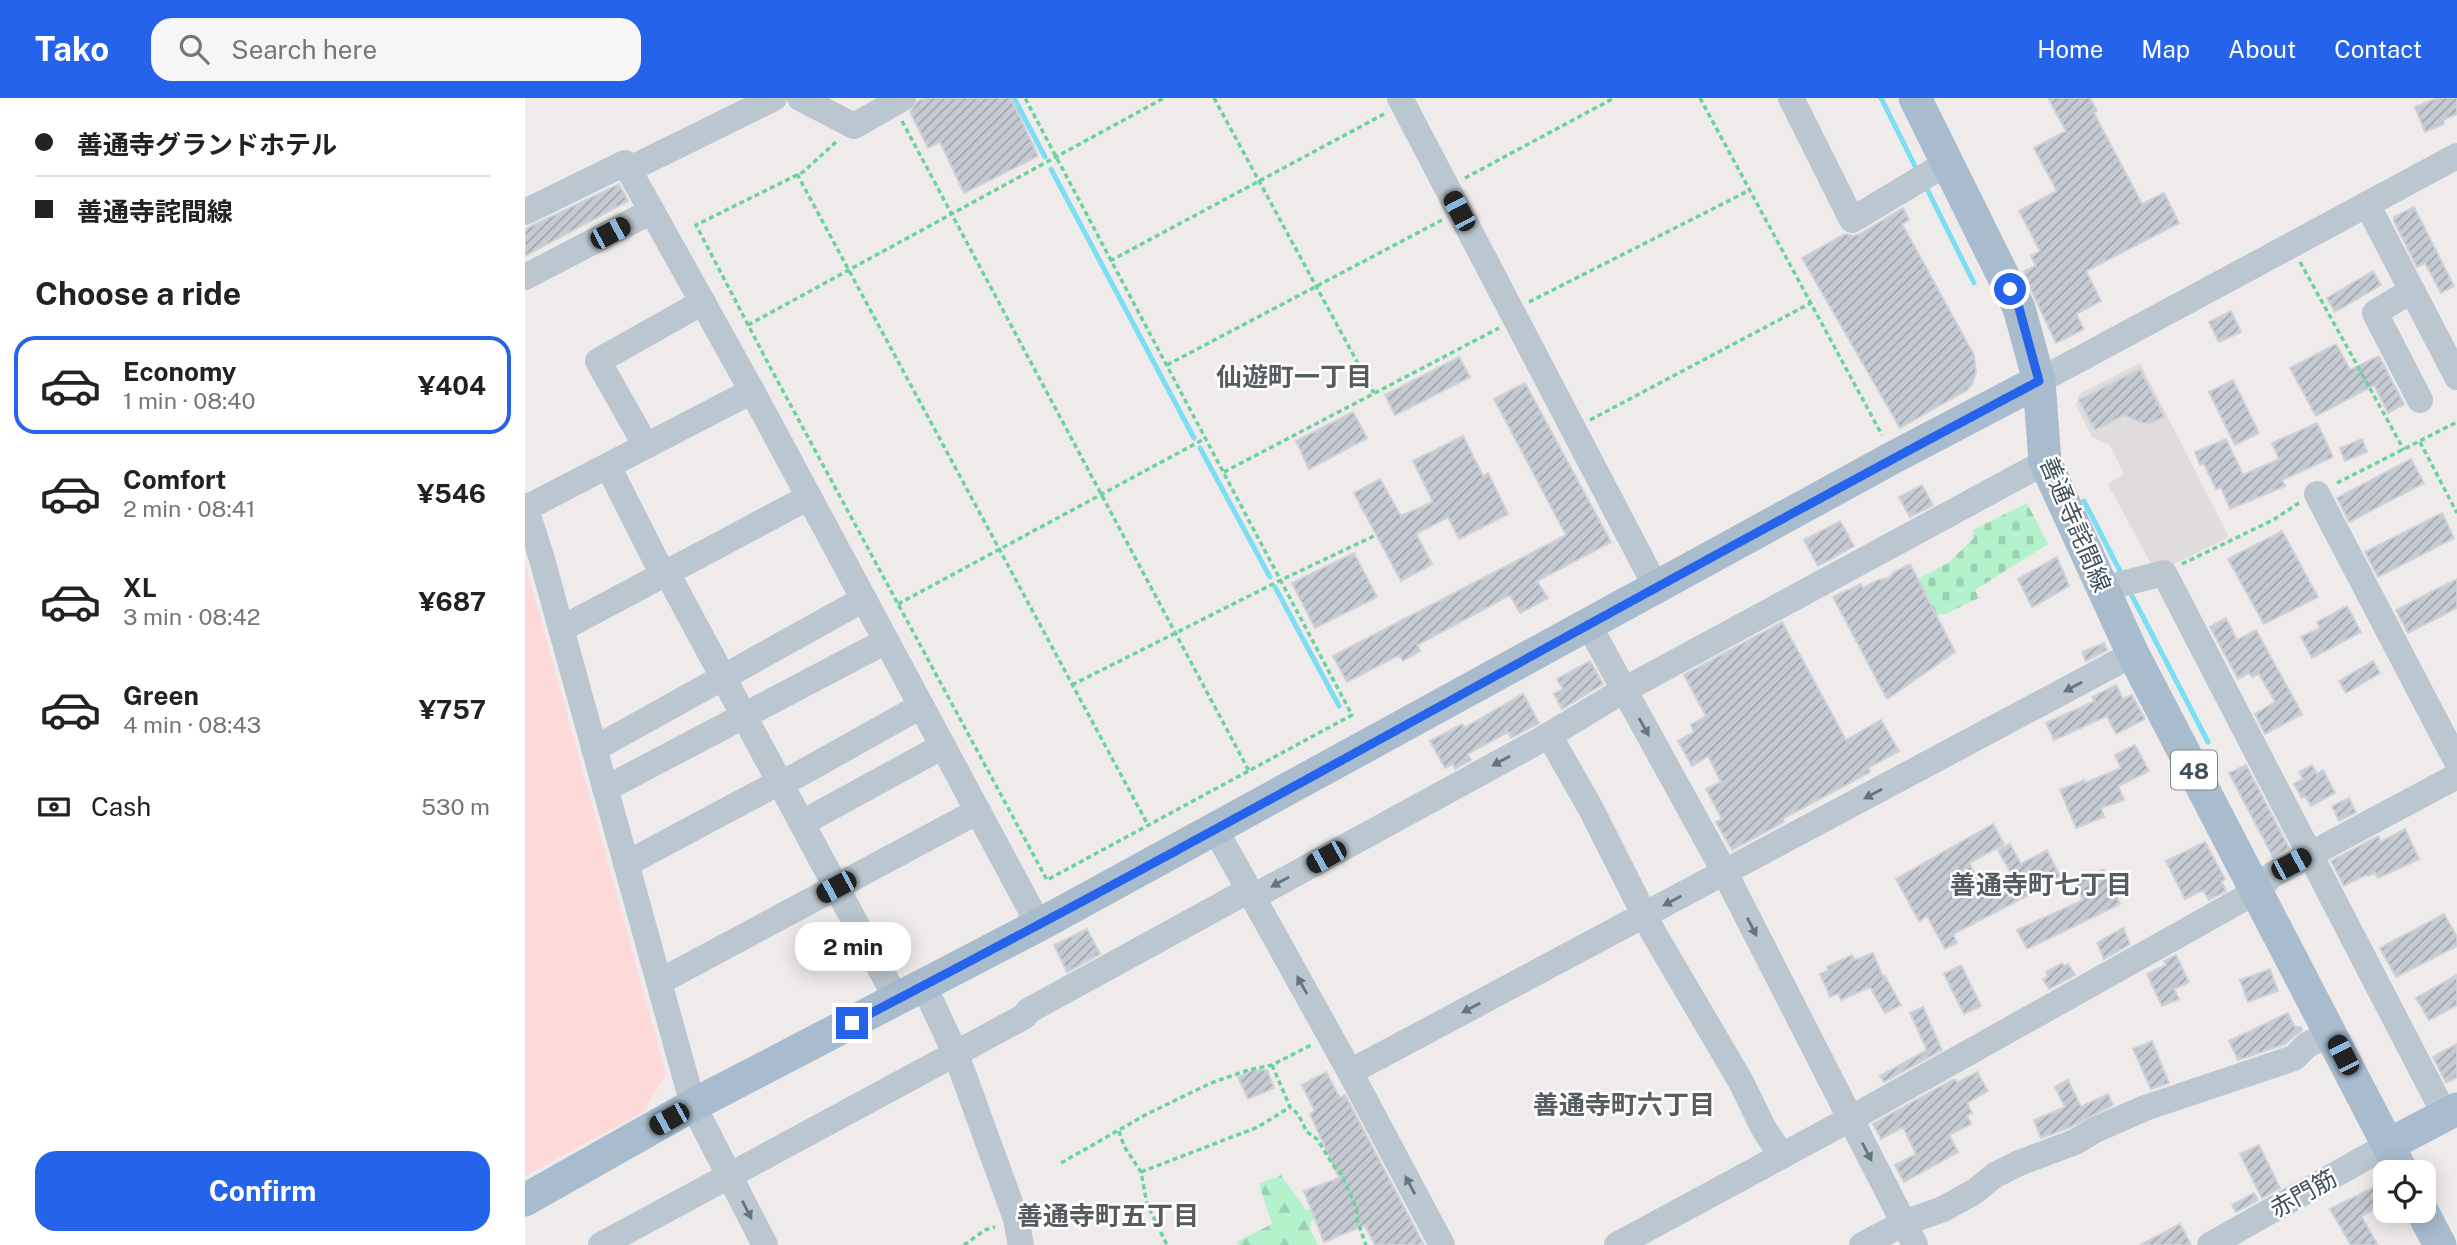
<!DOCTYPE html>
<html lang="en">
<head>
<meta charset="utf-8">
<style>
  body { margin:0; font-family:"Public Sans","Noto Sans JP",sans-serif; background:#f6f6f6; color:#222; height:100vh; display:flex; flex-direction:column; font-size:26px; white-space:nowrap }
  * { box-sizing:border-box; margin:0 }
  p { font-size:23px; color:#767676 }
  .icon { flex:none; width:38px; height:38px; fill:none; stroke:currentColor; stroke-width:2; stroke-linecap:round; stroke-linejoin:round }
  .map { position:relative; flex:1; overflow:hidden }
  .sheet { display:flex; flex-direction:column; background:#fff; width:525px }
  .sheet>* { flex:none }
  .guide { display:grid; align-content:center; height:154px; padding:0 35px; background:#fff }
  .tools { position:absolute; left:1848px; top:1062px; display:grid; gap:14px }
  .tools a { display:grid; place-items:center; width:63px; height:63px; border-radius:14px; background:#fff; box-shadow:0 4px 18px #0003; font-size:35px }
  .end { position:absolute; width:32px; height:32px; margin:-16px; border:9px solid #2563eb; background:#fff; box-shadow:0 0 0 4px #fff }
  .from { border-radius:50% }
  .bubble { position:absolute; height:49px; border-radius:21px; background:#fff; box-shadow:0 4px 18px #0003; font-size:23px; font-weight:700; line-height:49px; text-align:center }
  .car { position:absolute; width:21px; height:42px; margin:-21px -10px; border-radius:9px; box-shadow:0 0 5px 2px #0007; background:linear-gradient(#222 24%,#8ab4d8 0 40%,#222 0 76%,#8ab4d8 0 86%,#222 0) }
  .guide b { display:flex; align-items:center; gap:24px; height:66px; font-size:26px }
  .guide b+b { border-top:2px solid #e0e0e0 }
  .guide i { width:18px; height:18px; background:#222 }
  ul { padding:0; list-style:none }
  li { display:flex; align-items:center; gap:21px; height:98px; margin:0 14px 10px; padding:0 21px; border:4px solid transparent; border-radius:21px }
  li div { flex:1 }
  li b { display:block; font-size:26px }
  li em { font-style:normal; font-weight:700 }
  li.on { border-color:#2563eb }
  li>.icon { width:63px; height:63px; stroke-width:1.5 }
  h2 { padding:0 35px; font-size:32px; line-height:84px }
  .pay { display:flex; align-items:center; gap:18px; height:77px; padding:0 35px; font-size:26px }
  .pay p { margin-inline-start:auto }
  .primary-button { display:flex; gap:14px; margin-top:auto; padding:14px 35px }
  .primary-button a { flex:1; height:80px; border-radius:21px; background:#2563eb; color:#fff; font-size:28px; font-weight:700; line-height:80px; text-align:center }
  header { display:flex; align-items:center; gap:42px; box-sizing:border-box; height:98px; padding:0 35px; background:#2563eb; color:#fff }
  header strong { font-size:33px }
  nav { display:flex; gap:38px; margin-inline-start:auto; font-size:24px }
  .search { width:490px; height:63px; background:#f6f6f6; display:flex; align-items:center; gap:18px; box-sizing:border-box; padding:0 24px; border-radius:21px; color:#767676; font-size:26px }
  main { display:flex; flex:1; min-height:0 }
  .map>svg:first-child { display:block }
</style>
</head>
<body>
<header>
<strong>Tako</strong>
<div class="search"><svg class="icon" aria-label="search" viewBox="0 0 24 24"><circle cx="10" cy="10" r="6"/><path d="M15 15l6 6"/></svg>Search here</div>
<nav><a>Home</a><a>Map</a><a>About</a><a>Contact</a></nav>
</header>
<main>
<section class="sheet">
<div class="guide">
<b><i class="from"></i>善通寺グランドホテル</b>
<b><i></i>善通寺詫間線</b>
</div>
<h2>Choose a ride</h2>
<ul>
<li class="on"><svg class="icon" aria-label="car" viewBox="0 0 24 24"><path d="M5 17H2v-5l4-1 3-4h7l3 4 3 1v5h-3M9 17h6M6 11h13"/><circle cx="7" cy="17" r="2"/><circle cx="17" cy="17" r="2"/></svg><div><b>Economy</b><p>1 min · 08:40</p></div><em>¥404</em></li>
<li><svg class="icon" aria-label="car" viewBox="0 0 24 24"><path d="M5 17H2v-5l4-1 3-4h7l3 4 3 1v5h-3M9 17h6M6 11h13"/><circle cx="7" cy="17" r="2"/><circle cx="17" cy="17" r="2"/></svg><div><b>Comfort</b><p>2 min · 08:41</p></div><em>¥546</em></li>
<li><svg class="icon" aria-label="car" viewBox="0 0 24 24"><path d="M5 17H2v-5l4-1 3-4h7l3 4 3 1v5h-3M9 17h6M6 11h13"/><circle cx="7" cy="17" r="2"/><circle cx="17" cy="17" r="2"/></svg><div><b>XL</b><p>3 min · 08:42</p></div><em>¥687</em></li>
<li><svg class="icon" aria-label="car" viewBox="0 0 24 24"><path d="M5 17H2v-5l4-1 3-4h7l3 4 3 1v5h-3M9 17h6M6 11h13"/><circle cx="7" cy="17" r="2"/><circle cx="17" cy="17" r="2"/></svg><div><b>Green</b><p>4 min · 08:43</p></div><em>¥757</em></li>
</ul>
<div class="pay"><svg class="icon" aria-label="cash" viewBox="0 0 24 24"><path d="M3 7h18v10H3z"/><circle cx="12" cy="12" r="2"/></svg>Cash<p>530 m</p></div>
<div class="primary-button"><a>Confirm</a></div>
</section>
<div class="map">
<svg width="1932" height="1147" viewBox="0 0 1932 1147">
  <defs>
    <pattern id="forest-firs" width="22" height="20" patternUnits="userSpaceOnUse" patternTransform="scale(1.75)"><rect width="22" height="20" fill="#b3f2ca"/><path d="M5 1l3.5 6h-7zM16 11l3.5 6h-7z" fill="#9bd1b0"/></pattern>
    <pattern id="cemetery-stones" width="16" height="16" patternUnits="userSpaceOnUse" patternTransform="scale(1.75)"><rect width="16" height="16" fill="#b3f2ca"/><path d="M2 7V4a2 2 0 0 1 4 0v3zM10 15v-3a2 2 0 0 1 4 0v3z" fill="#9bd1b0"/></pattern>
    <pattern id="building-hatch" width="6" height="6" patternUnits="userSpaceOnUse" patternTransform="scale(1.75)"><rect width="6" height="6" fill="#c6cad2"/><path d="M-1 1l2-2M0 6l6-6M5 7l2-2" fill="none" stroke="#a2a6ad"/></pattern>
  </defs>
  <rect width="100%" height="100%" fill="#efebeb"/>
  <path fill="#e0dcdd" d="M1615,265L1704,439L1631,475L1583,386L1599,376L1585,347L1567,339L1551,307L1554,296Z"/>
  <path fill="#fdd9d7" d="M0,464L141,976L118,1014L0,1078Z"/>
  <path fill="url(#forest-firs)" d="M756,1077L781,1112L819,1097L808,1114L786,1123L785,1131L793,1147H714L711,1144L747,1126L734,1086Z"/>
  <path fill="url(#cemetery-stones)" d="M1502,405L1523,446L1450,492L1454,500L1418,517L1411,516L1393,481L1423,465L1449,440L1448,432Z"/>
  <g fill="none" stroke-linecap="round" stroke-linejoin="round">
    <g stroke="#7cdef4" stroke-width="5">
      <path d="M489,0L520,59"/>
      <path d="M1356,0L1392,72"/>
      <path d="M526,71L669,340"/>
      <path d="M1400,87L1449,185"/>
      <path d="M675,350L745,479"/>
      <path d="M1559,403L1596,475"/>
      <path d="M750,489L814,608"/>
      <path d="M1604,492L1683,644"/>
    </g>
  </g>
  <g fill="url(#building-hatch)" stroke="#ced2d8" stroke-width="2">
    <path d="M400,0H486L513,58L439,95L415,44L403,50L385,14L393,3Z"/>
    <path d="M1523,0H1565L1572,13L1569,15L1617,106L1639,95L1654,125L1561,173L1576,203L1551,216L1559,231L1531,245L1501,181L1499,173L1511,168L1506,158L1515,153L1494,113L1532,93L1509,50L1541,33Z"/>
    <path d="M1913,0H1932V16L1918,22L1919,26L1900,34L1890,9Z"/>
    <path d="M94,86L103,103L0,158V131Z"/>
    <path d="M1889,109L1929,188L1916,195L1900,165L1892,169L1869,123V119Z"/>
    <path d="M1378,110L1384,122L1377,126L1449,257L1451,274L1447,286L1442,292L1375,330L1277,160L1320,136L1328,138L1335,136Z"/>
    <path d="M1848,173L1856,187L1810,214L1802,200Z"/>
    <path d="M1706,213L1716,234L1694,244L1684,224Z"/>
    <path d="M1811,246L1825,272L1854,258L1879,306L1863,315L1849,287L1791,318L1765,270Z"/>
    <path d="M934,259L945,279L870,317L860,297Z"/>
    <path d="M1615,271L1639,318L1627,325H1617L1599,317L1570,332L1554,302Z"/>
    <path d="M1708,282L1734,335L1710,347L1684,294Z"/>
    <path d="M1000,285L1086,444L1012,483L1023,500L995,515L985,497L892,547L895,553L878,563L874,557L822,584L808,558L1041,437L969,301Z"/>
    <path d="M828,314L842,340L784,371L771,343Z"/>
    <path d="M1792,325L1808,359L1757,382L1760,388L1705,411L1696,389L1691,391L1679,366L1675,367L1670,354L1701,341L1718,377L1754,361L1747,345Z"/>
    <path d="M938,338L958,378L963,375L983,416L934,441L923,419L891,436L907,466L876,483L829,395L855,381L876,418L908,404L888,363Z"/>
    <path d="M1837,341L1842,354L1820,363L1815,350Z"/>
    <path d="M1886,361L1899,385L1824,424L1812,400Z"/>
    <path d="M1397,387L1408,407L1385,419L1374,399Z"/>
    <path d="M1917,415L1929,440L1853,479L1840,454Z"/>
    <path d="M1315,423L1329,448L1293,468L1279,442Z"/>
    <path d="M1757,433L1793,499L1739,526L1703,461Z"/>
    <path d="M829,455L852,499L790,530L767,485Z"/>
    <path d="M1532,459L1544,488L1507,509L1493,481Z"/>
    <path d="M1385,466L1430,554L1362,601L1308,499L1336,486L1338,490L1353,482L1364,480L1369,474Z"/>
    <path d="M1932,481V510L1883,535L1871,512Z"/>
    <path d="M1822,508L1836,534L1787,560L1776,539L1795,530L1792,524Z"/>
    <path d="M1701,520L1712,542L1731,532L1777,616L1740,636L1730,616L1750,604L1734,576L1727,579L1724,575L1713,581L1685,529Z"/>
    <path d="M1257,524L1321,642L1356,622L1374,653L1343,670L1345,674L1257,721L1259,724L1207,752L1191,724L1197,721L1181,691L1196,684L1183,658L1167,668L1153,643L1169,634L1166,627L1181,618L1159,577Z"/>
    <path d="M1579,545L1582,552L1561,563L1557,554Z"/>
    <path d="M1065,563L1078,586L1037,611L1029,596L1038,591L1032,581Z"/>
    <path d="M1848,563L1855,575L1821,595L1814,583Z"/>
    <path d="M1591,587L1598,601L1607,597L1620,621L1591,636L1582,618L1529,642L1521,625L1570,603L1567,599Z"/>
    <path d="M998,596L1014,625L986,640L983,634L942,656L946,662L930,671L928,666L920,670L905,643L937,626L939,630Z"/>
    <path d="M1610,647L1624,673L1593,688L1599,702L1576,710L1579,719L1551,730L1535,692L1559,682L1560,685L1596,670L1590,657Z"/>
    <path d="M1721,667L1764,750L1748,759L1704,675Z"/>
    <path d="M1787,667L1792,676L1798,672L1810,695L1786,708L1780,698L1777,700L1769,686L1778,681L1774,674Z"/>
    <path d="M1824,700L1831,714L1814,723L1807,708Z"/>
    <path d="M1468,726L1479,746L1444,765L1462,797L1490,783L1473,752L1485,746L1496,766L1522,752L1535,778L1506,793L1508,795L1428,836L1432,845L1420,851L1402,818L1394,823L1371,781Z"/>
    <path d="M1880,731L1894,761L1853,780L1850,775L1843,778L1842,776L1819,788L1806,763L1853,738L1856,744Z"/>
    <path d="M1680,744L1700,781L1696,783L1701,793L1684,802L1678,792L1660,801L1641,763Z"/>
    <path d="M1579,771L1595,806L1502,851L1492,832L1558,802L1550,784Z"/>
    <path d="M1919,816L1932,839V848L1871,879L1855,850Z"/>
    <path d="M1598,830L1605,846L1579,861L1572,845Z"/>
    <path d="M562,831L575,856L542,874L529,847Z"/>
    <path d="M1348,855L1358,879L1360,878L1376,907L1360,915L1345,889L1316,902L1313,895L1305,899L1295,876L1304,872L1302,869L1327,857L1330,862Z"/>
    <path d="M1651,857L1664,884L1649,891L1654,901L1637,908L1622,876L1641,867L1639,863Z"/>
    <path d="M1537,865L1539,868L1543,866L1550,877L1524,891L1518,881L1523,878L1521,874Z"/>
    <path d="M1436,867L1456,908L1439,916L1419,876Z"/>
    <path d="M1745,871L1753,893L1723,904L1715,882Z"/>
    <path d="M1932,877V907L1904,922L1891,900Z"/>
    <path d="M1398,909L1417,952L1359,984L1355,978L1402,952L1385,915Z"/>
    <path d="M1763,915L1770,929H1776L1777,932L1760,946L1713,962L1704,943Z"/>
    <path d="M1627,943L1644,985L1626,991L1608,951Z"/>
    <path d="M1932,946V979L1921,985L1908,959Z"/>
    <path d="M728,972H742L749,990L723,1001L713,979Z"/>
    <path d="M801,974L815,1000L820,997L899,1147H850L840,1127L799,1144L779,1093L814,1080L785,1016L790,1013L777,987Z"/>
    <path d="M1452,974L1463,993L1442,1005L1447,1015L1442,1017L1446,1026L1424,1037L1433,1054L1379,1084L1370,1067L1391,1056L1378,1029L1356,1041L1348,1026L1427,982H1431L1432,985Z"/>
    <path d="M1543,982L1556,1009L1583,996L1588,1007L1543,1030L1516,1040L1509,1022L1540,1009L1530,989Z"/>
    <path d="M1734,1047L1755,1090L1737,1100L1715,1056Z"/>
    <path d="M1851,1088L1860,1106L1836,1118L1853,1147H1826L1805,1111Z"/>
    <path d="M1729,1095L1733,1102L1711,1114L1707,1107Z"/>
    <path d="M1655,1126L1666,1147H1615Z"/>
  </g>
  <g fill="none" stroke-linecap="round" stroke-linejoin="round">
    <g stroke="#69d39c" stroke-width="3.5" stroke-dasharray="5 3.5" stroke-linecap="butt">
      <path d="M689,0L849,295"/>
      <path d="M1175,0L1357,337"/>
      <path d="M377,23L724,673"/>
      <path d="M311,44L278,74L171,127L244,267L522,782L827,617L500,0"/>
      <path d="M272,76L623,727"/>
      <path d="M940,80L1089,0"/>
      <path d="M585,163L861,15"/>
      <path d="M1775,164L1879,352"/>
      <path d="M1004,204L1225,92"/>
      <path d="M223,227L639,0"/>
      <path d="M642,267L917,122"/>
      <path d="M1065,322L1286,205"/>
      <path d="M1895,344L1932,415"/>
      <path d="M699,374L974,230"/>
      <path d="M1812,385L1932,324"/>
      <path d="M1657,466L1748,422L1774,405"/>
      <path d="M373,506L681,340"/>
      <path d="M547,587L756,482L851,437"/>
      <path d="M747,967L765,1009L773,1016L782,1034L792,1041L810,1070L816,1075L832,1112V1122L841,1147"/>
      <path d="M594,1033L599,1048L616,1074L622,1106L642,1147"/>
      <path d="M536,1065L622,1016L686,985L723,972L747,967L788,946"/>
      <path d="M616,1074L733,1029L765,1009"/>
      <path d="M439,1147L460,1132L470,1129"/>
    </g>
    <g stroke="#bac7d0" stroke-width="26">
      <path d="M275,0L329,28L378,0"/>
      <path d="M875,0L1131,489"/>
      <path d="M1266,0L1327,122L1422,65"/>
      <path d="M103,72L249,0"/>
      <path d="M1842,106L1932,279"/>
      <path d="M0,114L100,65L227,293L514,827"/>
      <path d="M0,179L127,113"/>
      <path d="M1874,200L1850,215L1895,302"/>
      <path d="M1514,283L1932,58"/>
      <path d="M121,348L73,263L178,204"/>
      <path d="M83,368L132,465L142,475L372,902"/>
      <path d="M1792,396L1932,664"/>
      <path d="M0,408L16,458L168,1007L240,1147"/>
      <path d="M1,410L227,293"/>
      <path d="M1577,491L1639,475L1920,1017"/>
      <path d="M1063,526L1200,775L1390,1147"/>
      <path d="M36,531L284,399"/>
      <path d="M1024,637L1066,711L1128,834L1216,984L1239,1031L1257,1058"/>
      <path d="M69,651L339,501"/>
      <path d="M80,691L361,543"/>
      <path d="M277,725L418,648"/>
      <path d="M690,731L825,974L917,1147"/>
      <path d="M101,766L247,688L271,678L396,608"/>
      <path d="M728,799L1021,639L1099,592L1520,364"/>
      <path d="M134,884L453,713"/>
      <path d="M399,888L432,959L491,1121L496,1147"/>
      <path d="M825,974L1608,556"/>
      <path d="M76,1147L500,918L503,913L724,792"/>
      <path d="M1092,1147L1325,1021L1732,793L1747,777L1932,678"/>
      <path d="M1337,1147L1379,1125L1418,1111L1449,1094L1470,1077L1494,1065L1550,1044L1570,1032L1620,1010L1769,960L1782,947L1806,935"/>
      <path d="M1685,1147L1863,1047"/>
    </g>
    <g stroke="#a8bcce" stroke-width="33">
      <path d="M1390,0L1494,210L1514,283L1520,364L1608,556L1877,1074"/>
      <path d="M1863,1047L1932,1011"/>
      <path d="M0,1102L168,1007L514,827L1369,359L1514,283"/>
      <path d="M1897,1113L1915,1147"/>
    </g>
  </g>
  <defs><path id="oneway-solid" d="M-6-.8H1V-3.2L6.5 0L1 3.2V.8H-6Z" transform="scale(1.75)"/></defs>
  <g fill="#66747d">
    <use href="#oneway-solid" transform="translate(1548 589) rotate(152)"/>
    <use href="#oneway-solid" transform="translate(1119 629) rotate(61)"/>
    <use href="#oneway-solid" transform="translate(976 663) rotate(151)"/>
    <use href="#oneway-solid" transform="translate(1348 696) rotate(152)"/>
    <use href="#oneway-solid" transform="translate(755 784) rotate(151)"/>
    <use href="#oneway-solid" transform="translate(1147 803) rotate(152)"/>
    <use href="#oneway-solid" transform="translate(1227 829) rotate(63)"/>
    <use href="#oneway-solid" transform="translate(777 887) rotate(-119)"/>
    <use href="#oneway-solid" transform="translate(946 910) rotate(152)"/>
    <use href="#oneway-solid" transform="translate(1342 1054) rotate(63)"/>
    <use href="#oneway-solid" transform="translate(885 1087) rotate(-118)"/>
    <use href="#oneway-solid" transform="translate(222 1112) rotate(63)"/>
  </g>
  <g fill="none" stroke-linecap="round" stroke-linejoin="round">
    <path stroke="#2563eb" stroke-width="9" d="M327,925C726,718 1116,493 1514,283L1494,210L1485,191"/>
  </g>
  <g text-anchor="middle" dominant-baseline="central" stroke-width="5" stroke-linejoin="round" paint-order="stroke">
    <rect fill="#fff" stroke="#7b848c" stroke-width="2" x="1646" y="652.5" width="46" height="39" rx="5"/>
    <g font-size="23" font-weight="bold" fill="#42505a">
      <text x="1669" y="672">48</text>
    </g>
    <g font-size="24" fill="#42505a" stroke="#fff">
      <text transform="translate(1551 426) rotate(67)">善通寺詫間線</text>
      <text transform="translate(1778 1095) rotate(-29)">赤門筋</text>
    </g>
    <g font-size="26" font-weight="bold" fill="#575c61" stroke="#fff">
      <text x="769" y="278">仙遊町一丁目</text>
      <text x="1516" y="786">善通寺町七丁目</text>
      <text x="1099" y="1006">善通寺町六丁目</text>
      <text x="583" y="1117">善通寺町五丁目</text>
    </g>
  </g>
</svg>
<div class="tools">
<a><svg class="icon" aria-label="locate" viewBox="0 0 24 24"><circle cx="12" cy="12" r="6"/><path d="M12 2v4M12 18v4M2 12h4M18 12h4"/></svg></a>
</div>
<i class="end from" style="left:1485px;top:191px"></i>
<i class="end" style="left:327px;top:925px"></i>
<div class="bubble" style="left:270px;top:824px;width:116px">2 min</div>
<i class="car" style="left:934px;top:113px;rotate:332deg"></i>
<i class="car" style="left:85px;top:135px;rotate:62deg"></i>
<i class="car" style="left:801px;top:759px;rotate:241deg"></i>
<i class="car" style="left:1766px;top:766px;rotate:62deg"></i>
<i class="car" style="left:311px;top:789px;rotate:242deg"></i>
<i class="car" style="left:1818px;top:957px;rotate:333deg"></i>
<i class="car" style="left:144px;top:1021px;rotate:241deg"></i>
</div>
</main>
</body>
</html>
